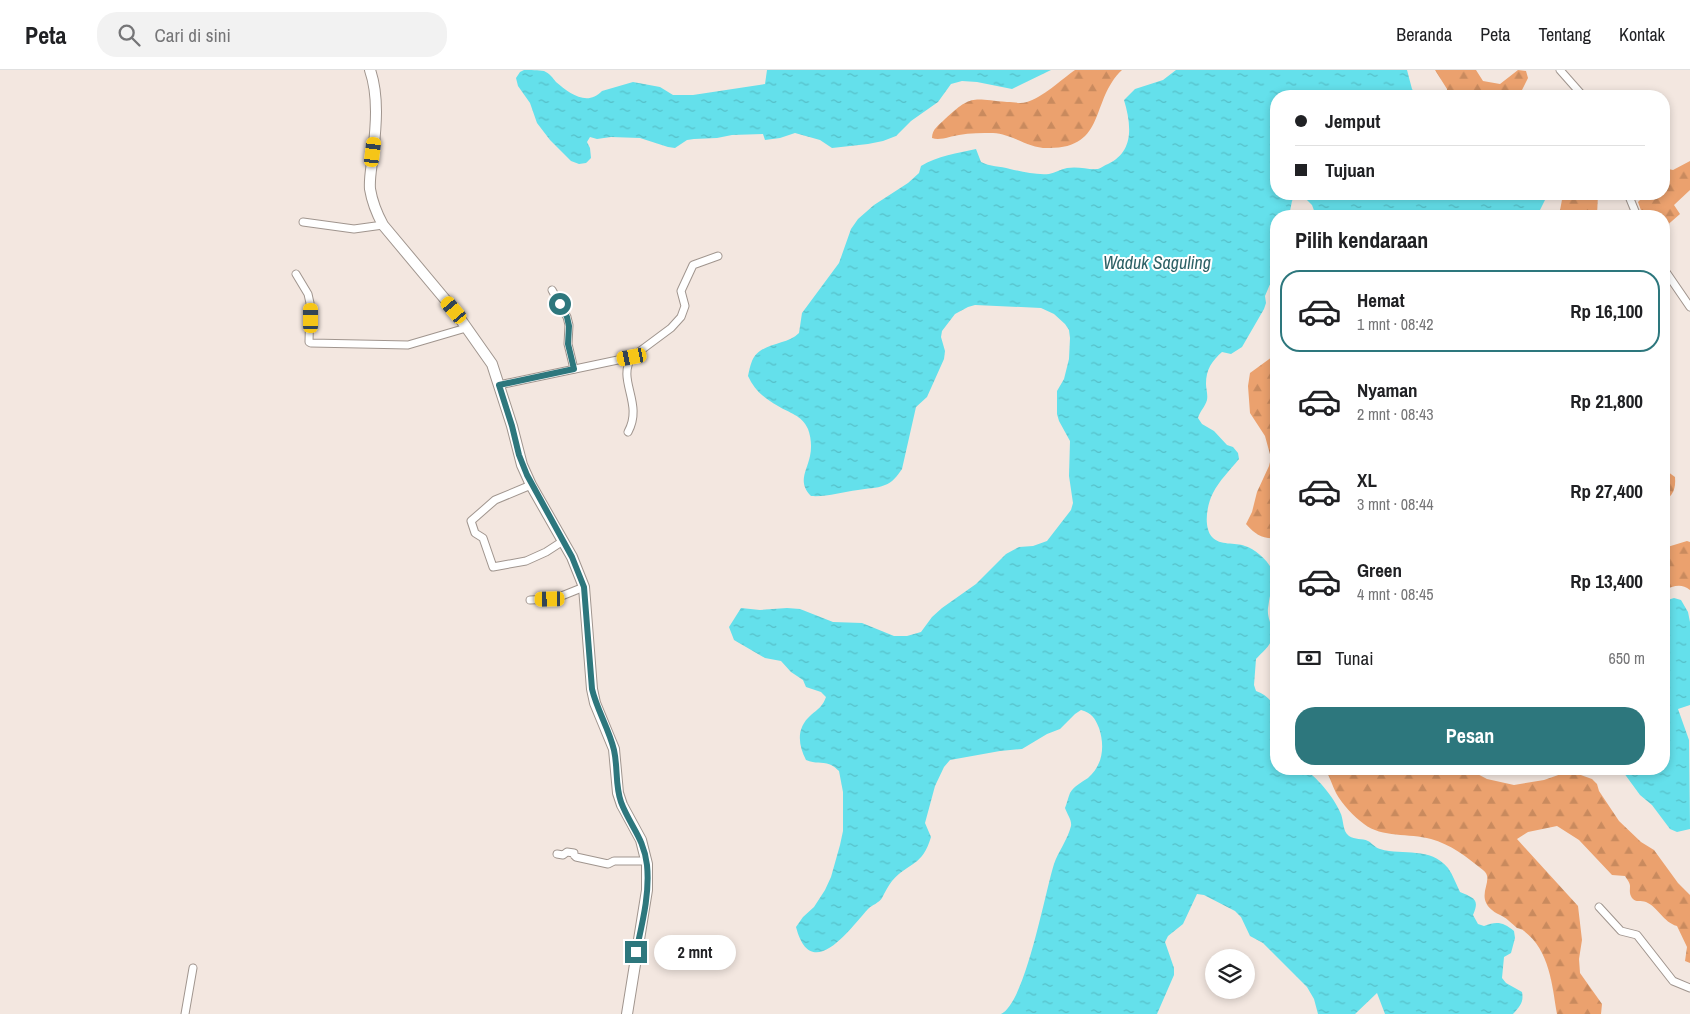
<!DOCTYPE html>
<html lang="id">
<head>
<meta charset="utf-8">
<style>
  body { margin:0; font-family:"Archivo Narrow",sans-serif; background:#f2f2f2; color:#202124; height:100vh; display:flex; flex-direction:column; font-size:19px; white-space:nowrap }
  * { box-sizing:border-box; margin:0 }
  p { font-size:16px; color:#757577 }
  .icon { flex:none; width:28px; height:28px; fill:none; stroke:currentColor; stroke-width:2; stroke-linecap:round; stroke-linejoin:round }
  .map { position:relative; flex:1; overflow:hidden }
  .details { position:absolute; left:1270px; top:140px; width:400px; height:565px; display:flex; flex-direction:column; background:#fff; border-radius:20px; box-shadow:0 2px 8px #0003 }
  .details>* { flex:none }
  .banner { position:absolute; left:1270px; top:20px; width:400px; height:110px; border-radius:20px; box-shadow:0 2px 8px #0003; display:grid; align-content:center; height:110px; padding:0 25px; background:#fff }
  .tools { position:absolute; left:1205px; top:879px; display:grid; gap:10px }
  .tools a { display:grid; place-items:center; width:50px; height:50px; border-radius:50%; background:#fff; box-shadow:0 2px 8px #0003; font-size:25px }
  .end { position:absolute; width:22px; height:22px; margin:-11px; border:6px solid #2d777d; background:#fff; box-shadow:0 0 0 2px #fff }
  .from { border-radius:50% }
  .bubble { position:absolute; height:35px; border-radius:18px; background:#fff; box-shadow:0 2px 8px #0003; font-size:16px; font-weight:700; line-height:35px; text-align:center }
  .car { position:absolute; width:15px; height:30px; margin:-15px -8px; border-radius:6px; box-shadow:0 0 4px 1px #0007; background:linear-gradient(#f5c518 24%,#345 0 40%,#f5c518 0 76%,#345 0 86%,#f5c518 0) }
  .banner b { display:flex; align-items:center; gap:18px; height:48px; font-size:19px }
  .banner b+b { border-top:1px solid #e0e0e0 }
  .banner i { width:12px; height:12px; background:#202124 }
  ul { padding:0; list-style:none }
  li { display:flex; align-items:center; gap:15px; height:82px; margin:0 10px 8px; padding:0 15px; border:2px solid transparent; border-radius:20px }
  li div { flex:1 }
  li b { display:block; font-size:19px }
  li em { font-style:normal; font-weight:700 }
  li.active { border-color:#2d777d }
  li>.icon { width:45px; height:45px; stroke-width:1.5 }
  h2 { padding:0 25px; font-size:22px; line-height:60px }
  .pay { display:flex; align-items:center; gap:12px; height:55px; padding:0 25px; font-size:19px }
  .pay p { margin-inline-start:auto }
  .action { display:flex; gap:10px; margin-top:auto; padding:10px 25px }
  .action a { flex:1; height:58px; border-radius:20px; background:#2d777d; color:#fff; font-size:20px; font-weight:700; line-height:58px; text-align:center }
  header { display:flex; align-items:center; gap:30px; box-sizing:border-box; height:70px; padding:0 25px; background:#fff; border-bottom:1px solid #e0e0e0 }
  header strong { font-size:24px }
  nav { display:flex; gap:28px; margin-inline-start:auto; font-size:18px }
  .search { width:350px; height:45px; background:#f2f2f2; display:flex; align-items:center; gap:12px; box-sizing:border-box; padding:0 18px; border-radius:20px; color:#757577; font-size:19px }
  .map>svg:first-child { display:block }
</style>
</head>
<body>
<header>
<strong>Peta</strong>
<div class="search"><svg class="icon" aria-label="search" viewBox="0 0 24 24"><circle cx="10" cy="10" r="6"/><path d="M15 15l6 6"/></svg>Cari di sini</div>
<nav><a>Beranda</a><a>Peta</a><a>Tentang</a><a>Kontak</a></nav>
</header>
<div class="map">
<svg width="1690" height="944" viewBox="0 0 1690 944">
  <defs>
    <pattern id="forest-firs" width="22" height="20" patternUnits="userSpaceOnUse" patternTransform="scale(1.25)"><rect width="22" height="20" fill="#eba16e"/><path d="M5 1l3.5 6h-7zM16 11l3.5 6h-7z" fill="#c98a5e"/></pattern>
    <pattern id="water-ripples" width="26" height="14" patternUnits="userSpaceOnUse" patternTransform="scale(1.25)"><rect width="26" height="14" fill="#64e0eb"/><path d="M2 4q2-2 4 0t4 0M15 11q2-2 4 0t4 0" fill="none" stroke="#56bfc8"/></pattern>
  </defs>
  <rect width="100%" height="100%" fill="#f3e7e0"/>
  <g fill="url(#forest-firs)">
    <path d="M1075,0H1122C1090,30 1107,78 1049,78C1029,79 1013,64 993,63C982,63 970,63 959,65C951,66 940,71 932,68C932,59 939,55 945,49C972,24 972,29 1007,32C1014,32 1020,34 1027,32C1042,28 1062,9 1075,0Z"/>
    <path d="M1435,0H1476L1483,11L1500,14L1518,0L1526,1L1528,8L1519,26H1447V19Z"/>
    <path d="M1690,91V120L1674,135L1680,144L1664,158V146H1643L1638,132L1646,124H1664V98L1673,100Z"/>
    <path d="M1563,124H1598L1597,146H1559Z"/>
    <path d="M1276,273V468C1262,469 1256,465 1246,454L1252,442L1257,422L1269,396L1271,388L1265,366L1250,343L1248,316L1250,303L1272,287Z"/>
    <path d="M1664,399L1675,407C1676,419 1673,425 1664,432Z"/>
    <path d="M1687,471L1690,472V520C1681,513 1674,516 1664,520V478Z"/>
    <path d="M1325,699H1468L1487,709L1514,715L1544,710L1564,703L1578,704L1592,709L1597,714L1599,721L1619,751L1641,772L1654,780L1678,813L1690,825V893L1685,891L1687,877L1677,856C1663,852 1659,838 1646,832C1641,830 1636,833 1632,828C1629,823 1630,821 1630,816C1630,813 1627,809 1625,806L1612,805L1579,770L1557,756L1528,762L1517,769L1578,836L1582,870L1579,889L1580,903L1602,934L1601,944H1557C1552,915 1550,881 1524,861C1522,859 1520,859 1517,858C1512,854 1508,849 1502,846C1499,844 1495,843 1492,840C1474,825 1496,810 1483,800C1467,787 1450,774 1431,769C1409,763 1382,768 1364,754C1354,747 1342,734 1336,723C1332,715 1330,707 1325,699Z"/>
  </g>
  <g fill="url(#water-ripples)">
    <path d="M524,0C530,0 539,0 544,1C549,3 553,8 556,12C569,23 587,37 602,21L633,12L660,17L673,25H693L765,14L767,0H1051L1012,19L977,12L962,11L951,14L938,32L911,51L896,66L883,71L868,74L832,78L820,70L795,63L780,68L765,70L763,64L732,65L717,68L694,69L687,70L675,78L668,77L640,68L611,67L597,69L590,67L587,72L590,78L591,88L586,93L579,94L571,91L550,70L537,53L530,33L518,16L516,8L520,2Z"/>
    <path d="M1176,0H1407L1412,19L1417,26H1276V124H1548L1537,146H1316L1312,135L1302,125H1295L1292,131L1289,146H1276V200L1265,226L1266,233L1264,239L1242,277L1231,284L1222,282C1212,291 1206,299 1206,314C1206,319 1208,324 1207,330C1205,337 1200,341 1198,348L1202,354L1214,361L1227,375L1233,377L1238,383L1239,389C1230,400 1219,411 1213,423C1207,434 1203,457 1212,467C1220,476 1235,472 1245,476C1258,480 1277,498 1275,513C1275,516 1272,520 1271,523C1269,528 1269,533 1268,538C1267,547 1271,552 1272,561C1275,573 1263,581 1256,589L1254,615L1256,621C1265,624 1271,630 1276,638V699C1284,699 1296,697 1303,699C1315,704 1335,729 1340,742C1344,749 1342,761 1349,766C1355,770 1362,768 1368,771C1372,773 1374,777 1380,779C1404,786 1430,776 1448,798C1453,805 1456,814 1460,822C1474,828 1480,829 1473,845L1478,854L1484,856C1497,851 1503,852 1514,861L1515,868L1511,883L1504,887L1502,908L1506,913L1522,922C1524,932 1520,936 1513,944H1385L1377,923L1355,944H1318L1314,929L1307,917L1263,873L1250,866L1241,847L1235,841L1204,825L1197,824L1183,854L1168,866L1165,872L1174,898V905L1157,944H1001C1025,934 1045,822 1054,794C1058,782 1068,769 1071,756C1072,750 1067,744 1065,738C1067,733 1068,728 1070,723C1074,716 1082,712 1088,708C1103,695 1105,676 1099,658C1095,648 1092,643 1081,640L1075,644L1060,659L1047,664L1022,679L1000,681L950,690L944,697L935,716L925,753L931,767C922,797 910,791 892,811C888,816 885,822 882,828C879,833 872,835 868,839C849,860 811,914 796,857L803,847L814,837L825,820L831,807L840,775L843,761V722L839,701C826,688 820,696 806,690C798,674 796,658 811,645C818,639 823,636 826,627L821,622L806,617L803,610L791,602L781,591L765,588L734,570L729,557L741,538L760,540L787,538L800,539L833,552L862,553L894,566H907L921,562L932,547L942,538L976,514L1006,484L1019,477L1033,476L1047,471L1071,440L1073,433L1069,406L1070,371L1059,351L1057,344V321L1064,309L1069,289L1070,268L1069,260L1065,254L1054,244L1041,238L975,235L968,237L955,244L942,261L941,267L945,281L944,289L927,327L916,337L902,399C898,405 892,413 885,415C876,419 867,418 858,420C842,422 827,427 811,426C797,412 807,401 810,386C812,377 811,367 808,359C802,345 789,343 778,336C765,329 754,320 748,306C749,301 750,296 752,291C760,272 786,276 799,263L802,243L839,193L851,159L858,149L874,135L908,113L919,103L921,96C937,86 958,83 976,79L981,92C990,97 1000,96 1010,99C1023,102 1036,105 1049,104C1055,103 1061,99 1067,98C1079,96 1088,100 1098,99C1101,98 1105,95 1108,94C1135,81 1131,54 1124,30L1135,19L1163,10Z"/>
    <path d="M1674,528L1681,530L1688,542L1690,552V635L1678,639L1689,670L1690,759L1677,762L1670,759L1652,735L1640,725L1621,699H1664V531Z"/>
  </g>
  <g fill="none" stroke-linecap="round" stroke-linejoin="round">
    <defs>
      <g id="street">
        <path d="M1560,0L1583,26"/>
        <path d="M1628,124L1637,146"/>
        <path d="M303,152L354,159L383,155"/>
        <path d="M1664,199L1690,237"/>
        <path d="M296,204L308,224L310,233L309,272L311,273L408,275L466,258"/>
        <path d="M552,220L567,247L569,255L568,274L574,299"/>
        <path d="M499,315L632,287L671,258L681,247L685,236L681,221L693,195L718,186"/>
        <path d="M628,362C644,333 616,310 632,287"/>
        <path d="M531,415L495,430L471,451L475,463L483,468L493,497L526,491L546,482L563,471"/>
        <path d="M530,530L554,529L584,517"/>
        <path d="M557,784L563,785L567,782L574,783V785L576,787L608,794L614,791H646"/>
        <path d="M1599,837L1621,861L1637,865L1673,911L1690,918"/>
        <path d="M185,944L193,898"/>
      </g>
      <path id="secondary" d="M370,0C379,26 376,57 373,84C372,95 369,108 370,119C372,131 377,144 383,155L454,240L492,294L512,356L522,395L531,415L572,487L584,517L592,619L595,633L614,679L618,723L622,735L641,770L647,794V820L627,944"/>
    </defs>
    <use href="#street" stroke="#a0958e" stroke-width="9"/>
    <use href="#secondary" stroke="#a0958e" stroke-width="12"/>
    <use href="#street" stroke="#fff" stroke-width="7"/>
    <use href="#secondary" stroke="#fff" stroke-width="10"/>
  </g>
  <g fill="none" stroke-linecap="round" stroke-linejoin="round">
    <path stroke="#2d777d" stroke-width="6" d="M560,234L567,247L569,256L568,274L574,299L499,315L512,356L519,385L527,405L572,487L584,517L592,619C597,640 609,659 614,680C618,698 615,715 621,732C630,756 644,768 647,795C650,824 642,854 636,882"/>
  </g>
  <g text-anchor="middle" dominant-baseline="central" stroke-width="4" stroke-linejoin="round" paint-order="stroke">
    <g font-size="18" font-style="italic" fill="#2d6166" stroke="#fff">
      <text x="1157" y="192">Waduk Saguling</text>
    </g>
  </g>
</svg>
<div class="tools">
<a><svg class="icon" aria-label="layers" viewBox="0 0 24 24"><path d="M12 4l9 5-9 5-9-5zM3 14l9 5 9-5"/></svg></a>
</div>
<i class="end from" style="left:560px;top:234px"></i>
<i class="end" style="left:636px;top:882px"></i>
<div class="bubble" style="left:654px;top:865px;width:82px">2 mnt</div>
<i class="car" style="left:373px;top:82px;rotate:7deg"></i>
<i class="car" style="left:454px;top:240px;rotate:320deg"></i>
<i class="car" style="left:311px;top:248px;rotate:0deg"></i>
<i class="car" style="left:632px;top:287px;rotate:259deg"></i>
<i class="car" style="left:550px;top:529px;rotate:269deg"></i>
<div class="banner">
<b><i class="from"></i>Jemput</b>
<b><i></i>Tujuan</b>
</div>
<section class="details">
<h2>Pilih kendaraan</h2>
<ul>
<li class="active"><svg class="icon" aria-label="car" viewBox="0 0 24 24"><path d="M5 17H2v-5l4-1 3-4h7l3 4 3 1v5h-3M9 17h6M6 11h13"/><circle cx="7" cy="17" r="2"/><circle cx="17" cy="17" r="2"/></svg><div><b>Hemat</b><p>1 mnt · 08:42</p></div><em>Rp 16,100</em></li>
<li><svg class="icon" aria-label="car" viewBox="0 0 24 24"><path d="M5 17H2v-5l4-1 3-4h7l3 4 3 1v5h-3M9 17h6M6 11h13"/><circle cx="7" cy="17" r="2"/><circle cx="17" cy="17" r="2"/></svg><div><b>Nyaman</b><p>2 mnt · 08:43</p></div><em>Rp 21,800</em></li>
<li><svg class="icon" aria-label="car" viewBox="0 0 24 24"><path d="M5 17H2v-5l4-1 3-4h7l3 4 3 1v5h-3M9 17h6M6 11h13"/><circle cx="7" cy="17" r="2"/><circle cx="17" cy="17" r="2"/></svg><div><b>XL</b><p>3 mnt · 08:44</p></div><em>Rp 27,400</em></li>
<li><svg class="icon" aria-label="car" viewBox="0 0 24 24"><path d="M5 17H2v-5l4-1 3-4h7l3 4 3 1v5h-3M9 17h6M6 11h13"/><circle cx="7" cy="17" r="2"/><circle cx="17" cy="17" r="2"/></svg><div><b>Green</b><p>4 mnt · 08:45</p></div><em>Rp 13,400</em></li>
</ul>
<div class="pay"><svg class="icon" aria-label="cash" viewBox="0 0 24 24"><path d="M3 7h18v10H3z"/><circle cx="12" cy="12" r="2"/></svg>Tunai<p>650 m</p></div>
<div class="action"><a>Pesan</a></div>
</section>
</div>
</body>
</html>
